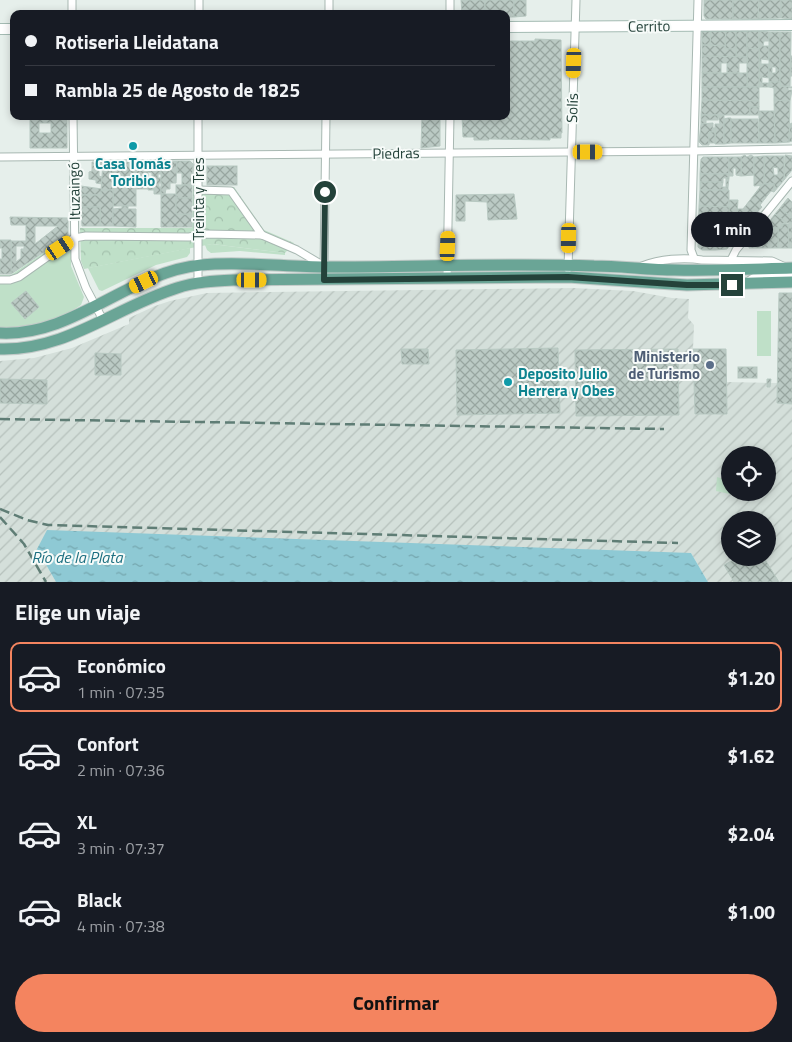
<!DOCTYPE html>
<html lang="es">
<head>
<meta charset="utf-8">
<style>
  body { margin:0; font-family:"Titillium Web",sans-serif; background:#242831; color:#f1f3f6; height:100vh; display:flex; flex-direction:column; font-size:19px; white-space:nowrap }
  * { box-sizing:border-box; margin:0 }
  p { font-size:16px; color:#9ea1a6 }
  .icon { flex:none; width:28px; height:28px; fill:none; stroke:currentColor; stroke-width:2; stroke-linecap:round; stroke-linejoin:round }
  .map { position:relative; height:582px; overflow:hidden }
  .drawer { display:flex; flex-direction:column; background:#171b24; flex:1 }
  .drawer>* { flex:none }
  .hud { position:absolute; left:10px; top:10px; width:500px; height:110px; border-radius:10px; box-shadow:0 2px 8px #0003; display:grid; align-content:center; height:110px; padding:0 15px; background:#171b24 }
  .fabs { position:absolute; left:721px; top:446px; display:grid; gap:10px }
  .fabs a { display:grid; place-items:center; width:55px; height:55px; border-radius:50%; background:#171b24; box-shadow:0 2px 8px #0003; font-size:25px }
  .end { position:absolute; width:22px; height:22px; margin:-11px; border:6px solid #24423a; background:#fff; box-shadow:0 0 0 2px #fff }
  .from { border-radius:50% }
  .bubble { position:absolute; height:35px; border-radius:18px; background:#171b24; box-shadow:0 2px 8px #0003; font-size:16px; font-weight:700; line-height:35px; text-align:center }
  .car { position:absolute; width:15px; height:30px; margin:-15px -8px; border-radius:6px; box-shadow:0 0 4px 1px #0007; background:linear-gradient(#f5c518 24%,#345 0 40%,#f5c518 0 76%,#345 0 86%,#f5c518 0) }
  .hud b { display:flex; align-items:center; gap:18px; height:48px; font-size:19px }
  .hud b+b { border-top:1px solid #363941 }
  .hud i { width:12px; height:12px; background:#f1f3f6 }
  ul { padding:0; list-style:none }
  li { display:flex; align-items:center; gap:15px; height:70px; margin:0 10px 8px; padding:0 5px; border:2px solid transparent; border-radius:10px }
  li div { flex:1 }
  li b { display:block; font-size:19px }
  li em { font-style:normal; font-weight:700 }
  li.current { border-color:#f4845f }
  li>.icon { width:45px; height:45px; stroke-width:1.5 }
  h2 { padding:0 15px; font-size:22px; line-height:60px }
  .action { display:flex; gap:10px; margin-top:auto; padding:10px 15px }
  .action a { flex:1; height:58px; border-radius:30px; background:#f4845f; color:#111; font-size:20px; font-weight:700; line-height:58px; text-align:center }
  .map>svg:first-child { display:block }
</style>
</head>
<body>
<div class="map">
<svg width="792" height="582" viewBox="0 0 792 582">
  <defs>
    <pattern id="industrial-furrows" width="10" height="10" patternUnits="userSpaceOnUse" patternTransform="scale(1.25)"><rect width="10" height="10" fill="#d4dfda"/><path d="M-1 1l2-2M0 10L10 0M9 11l2-2" fill="none" stroke="#b6c1bc"/></pattern>
    <pattern id="forest-crowns" width="20" height="18" patternUnits="userSpaceOnUse" patternTransform="scale(1.25)"><rect width="20" height="18" fill="#bfe0c8"/><path d="M2 6a3 3 0 1 1 6 0M12 15a3 3 0 1 1 6 0" fill="none" stroke="#a4c1ad"/></pattern>
    <pattern id="water-ripples" width="26" height="14" patternUnits="userSpaceOnUse" patternTransform="scale(1.25)"><rect width="26" height="14" fill="#8ec9d4"/><path d="M2 4q2-2 4 0t4 0M15 11q2-2 4 0t4 0" fill="none" stroke="#74a5ad"/></pattern>
    <pattern id="building-cross-hatch" width="8" height="8" patternUnits="userSpaceOnUse" patternTransform="scale(1.25)"><rect width="8" height="8" fill="#bbcac4"/><path d="M0 0l8 8M0 8l8-8" fill="none" stroke="#98a6a0"/></pattern>
  </defs>
  <rect width="100%" height="100%" fill="#e6efeb"/>
  <path fill="url(#industrial-furrows)" fill-rule="evenodd" d="M573,288L633,291L672,298L689,299L688,318L694,325L693,349L695,414L727,413V382L777,383V403L792,404V582H708L691,553L37,549L56,582H0V361L34,358L72,348L129,324V318L155,306L170,301L207,293ZM730,455H768V492H730ZM730,520H768V558H730Z"/>
  <g fill="#bfe0c8">
    <path d="M67,237L71,239V266L84,297L81,305C57,322 28,327 0,328V275H11Z"/>
    <path d="M212,244L285,253V255L240,251L211,253L207,250L205,245Z"/>
    <path d="M190,248V253L187,257L156,265L102,291L99,290L88,268Z"/>
    <rect x="757" y="311" width="14" height="45"/>
    <path d="M717,477L730,481V492L742,493L739,496L716,491Z"/>
  </g>
  <path fill="url(#forest-crowns)" d="M193,186L234,187L264,230L294,243L285,253L212,244L84,269L81,261L80,228H192Z"/>
  <path fill="url(#water-ripples)" d="M47,530L691,553L708,582H56L37,549Z"/>
  <g fill="url(#building-cross-hatch)" stroke="#b8c9c2" fill-rule="evenodd">
    <path d="M461,0H485V14H462Z"/>
    <path d="M485,0H514V17H506V14H485Z"/>
    <path d="M514,0H526V16L514,17Z"/>
    <path d="M704,0H733V19H706L704,16Z"/>
    <path d="M733,0H759L758,19H733Z"/>
    <path d="M759,0H781V18L758,19Z"/>
    <path d="M781,0H792V19L781,18Z"/>
    <path d="M702,31H711L710,45H702Z"/>
    <path d="M711,31H726L725,46L710,45Z"/>
    <path d="M726,31H736V49H725Z"/>
    <rect x="736" y="31" width="11" height="26"/>
    <path d="M747,31H759V49L747,48Z"/>
    <path d="M759,31L769,32V41H764L763,46H769V60L761,59V64H769V78L762,77V83H769V87H759Z"/>
    <path d="M769,32H780V82H769ZM772,67H776V73H772Z"/>
    <path d="M780,32H791L790,86H780Z"/>
    <path d="M535,39L561,40L562,133H561V138H550V140L489,139V140H474V137H463L462,116H506V41H535Z"/>
    <path d="M702,45L725,46V49H736V57L702,56Z"/>
    <path d="M747,48L759,49V87H747Z"/>
    <path d="M702,56L747,57V63H739V73H727V63H721V73H702Z"/>
    <path d="M791,56H792V76H790Z"/>
    <rect x="702" y="73" width="45" height="14"/>
    <path d="M769,82H780V86L792,87V88H788V90H792L790,101L774,100V88L769,87Z"/>
    <path d="M702,87H759V101L702,100Z"/>
    <path d="M702,100L759,101V107H750V115H701Z"/>
    <path d="M774,100L790,101L789,142L775,143Z"/>
    <rect x="750" y="107" width="9" height="8"/>
    <path d="M759,111H774L775,143H759Z"/>
    <path d="M701,115H718V120H706V124H701Z"/>
    <path d="M718,115H724V144H715V124H720Z"/>
    <path d="M30,116H67V148H30ZM39,123H51V133H39Z"/>
    <path d="M422,116H440V146L421,148Z"/>
    <path d="M728,118H731V143L724,144V119Z"/>
    <path d="M731,119H758L759,143H731Z"/>
    <path d="M713,123V132H709V145H702L699,142L701,124Z"/>
    <path d="M792,123V141L789,142L790,124Z"/>
    <path d="M713,128H715V143H709V132H713Z"/>
    <path d="M745,155L747,157L751,155L754,157V175L741,176V157Z"/>
    <path d="M785,155L792,156V170L784,180Z"/>
    <path d="M764,156H784V180L774,192V184H764ZM773,167L778,168V175H774Z"/>
    <path d="M764,156V185L754,186V157Z"/>
    <path d="M703,157H729V174H700L701,159Z"/>
    <path d="M729,157H741V176L736,175V168H733V176H729Z"/>
    <path d="M148,161V189H136V162Z"/>
    <path d="M148,161H161V174H158V178H161V183H159V187H161V194H154V190H148V178H152V173L148,172Z"/>
    <path d="M161,161H177L176,183H170V189H166L165,194H161Z"/>
    <path d="M177,161H190L193,164L192,185H182V173H177Z"/>
    <path d="M92,162H103L102,170H99V176L102,177V184L96,183V180L89,179V172L92,171Z"/>
    <path d="M103,162H113V190H101Z"/>
    <rect x="113" y="162" width="23" height="44"/>
    <rect x="207" y="166" width="30" height="19"/>
    <path d="M700,174H729V178H723V182H700Z"/>
    <path d="M726,178H729L728,187H726Z"/>
    <path d="M700,182H723L722,187H728V190H700Z"/>
    <path d="M764,184H774V192L771,191L760,205L762,207L744,227V214H737V209H743L760,187V185Z"/>
    <rect x="176" y="185" width="16" height="13"/>
    <path d="M81,186L102,189L101,195H81Z"/>
    <path d="M101,190H113V226H100V207H81V195H101Z"/>
    <path d="M700,190H729V207L699,206Z"/>
    <path d="M161,194H176V214H192V227H161Z"/>
    <path d="M514,194L517,219L488,220L487,202L465,201V221H456V195Z"/>
    <rect x="176" y="198" width="16" height="16"/>
    <path d="M788,198L792,202V218L780,208Z"/>
    <path d="M729,200H738L737,214H729Z"/>
    <path d="M122,206H128V209H136V227L113,226V209L122,208Z"/>
    <path d="M699,206L729,207V214L717,213L715,250H702L698,247Z"/>
    <path d="M81,207H100V226H82Z"/>
    <path d="M780,208L792,218V223H787L775,214Z"/>
    <path d="M717,213L735,214V239L727,249L715,250Z"/>
    <path d="M735,214H744V228L735,239Z"/>
    <path d="M775,214L787,223L782,224V228H773L768,223Z"/>
    <path d="M10,217L68,218V236L11,274V241H26V225H11ZM35,226H58L35,244ZM16,246H24V249H21V258L16,262Z"/>
    <path d="M768,223L773,228L768,234V240H754Z"/>
    <path d="M792,223V248H789L788,224Z"/>
    <path d="M782,224H788L789,248H778V228H782Z"/>
    <path d="M773,228H778V248H769L768,234Z"/>
    <path d="M0,240H11V274H0V259H2V248H0Z"/>
    <path d="M754,240H768L769,248H749V246Z"/>
    <path d="M26,291L39,307L25,319L11,303Z"/>
    <path d="M779,293H792V404L777,403Z"/>
    <path d="M558,348L560,413L457,415L456,350Z"/>
    <path d="M401,349H428L429,364H402Z"/>
    <path d="M678,349L679,415L576,416L575,350Z"/>
    <path d="M693,349H726L727,414H695Z"/>
    <path d="M95,353L121,354V375H95Z"/>
    <rect x="738" y="367" width="19" height="11"/>
    <path d="M0,379L47,380V404L0,403Z"/>
    <path d="M767,379H771L770,387H767Z"/>
    <path d="M737,558H764L779,582H734L724,565Z"/>
  </g>
  <g fill="none" stroke-linecap="round" stroke-linejoin="round">
    <defs>
      <g id="street">
        <path d="M72,0V14"/>
        <path d="M199,14V0"/>
        <path d="M329,14V0"/>
        <path d="M450,14V0"/>
        <path d="M73,116L75,259L86,288L103,320"/>
        <path d="M198,116V282"/>
        <path d="M0,157L693,151L792,149"/>
        <path d="M198,190L231,191L262,235"/>
        <path d="M694,258L691,250L698,0"/>
        <path d="M731,260L736,250L792,181"/>
        <path d="M642,266C660,259 683,257 702,260L772,261L783,266"/>
        <path d="M324,268L326,116"/>
        <path d="M568,269L576,0"/>
        <path d="M731,269L746,284C755,271 777,275 792,274"/>
        <path d="M447,279L450,116"/>
        <path d="M0,280H10L19,277L74,238L86,236L189,237L205,234L262,235L297,250L324,266"/>
      </g>
      <g id="secondary">
        <path d="M506,27L792,25"/>
        <path d="M0,29H14"/>
      </g>
      <g id="primary">
        <path d="M0,333C74,337 129,272 201,265C243,261 285,267 326,267C416,267 505,263 594,266C621,266 648,270 675,270C714,271 753,269 792,268"/>
        <path d="M0,349C66,351 116,307 177,288C195,282 215,281 234,280L568,277L687,285L792,282"/>
      </g>
    </defs>
    <use href="#street" stroke="#a8b8b2" stroke-width="9"/>
    <use href="#secondary" stroke="#a4bbb3" stroke-width="12"/>
    <use href="#primary" stroke="#c2cac8" stroke-width="13"/>
    <use href="#street" stroke="#fff" stroke-width="7"/>
    <use href="#secondary" stroke="#fff" stroke-width="10"/>
    <use href="#primary" stroke="#6aa596" stroke-width="11"/>
    <g stroke="#5f7d75" stroke-width="2.5" stroke-dasharray="10 5" stroke-linecap="butt">
      <path d="M0,419L664,429"/>
      <path d="M0,509L27,520L48,525L678,543"/>
      <path d="M0,517L24,544L46,582"/>
    </g>
  </g>
  <g fill="none" stroke-linecap="round" stroke-linejoin="round">
    <path stroke="#24423a" stroke-width="6" d="M325,192L324,280L568,277L687,285H732"/>
  </g>
  <g fill="#0f9aa8" stroke="#f7fbf9" stroke-width="2">
    <circle cx="133" cy="146" r="5"/>
    <circle cx="508" cy="382" r="5"/>
  </g>
  <circle fill="#5c6f8a" stroke="#f7fbf9" stroke-width="2" cx="710" cy="365" r="5"/>
  <g text-anchor="middle" dominant-baseline="central" stroke-width="4" stroke-linejoin="round" paint-order="stroke">
    <g font-size="15" fill="#24423a" stroke="#f7fbf9">
      <text transform="translate(649 26) rotate(-1)">Cerrito</text>
      <text transform="translate(572 108) rotate(-88)">Solís</text>
      <text transform="translate(396 153) rotate(-1)">Piedras</text>
      <text transform="translate(74 191) rotate(-91)">Ituzaingó</text>
      <text transform="translate(198 199) rotate(-90)">Treinta y Tres</text>
    </g>
    <g font-size="15" font-weight="bold" fill="#0d838f" stroke="#f7fbf9">
      <text x="133" y="163">Casa Tomás<tspan x="133" dy="17">Toribio</tspan></text>
      <text x="518" y="373" text-anchor="start">Deposito Julio<tspan x="518" dy="17">Herrera y Obes</tspan></text>
    </g>
    <g font-size="15" font-weight="bold" fill="#4e5e75" stroke="#f7fbf9" text-anchor="end">
      <text x="700" y="356">Ministerio<tspan x="700" dy="17">de Turismo</tspan></text>
    </g>
    <g font-size="16" font-style="italic" fill="#1c6f80" stroke="#f7fbf9">
      <text x="77" y="557">Río de la Plata</text>
    </g>
  </g>
</svg>
<div class="fabs">
<a><svg class="icon" aria-label="locate" viewBox="0 0 24 24"><circle cx="12" cy="12" r="6"/><path d="M12 2v4M12 18v4M2 12h4M18 12h4"/></svg></a>
<a><svg class="icon" aria-label="layers" viewBox="0 0 24 24"><path d="M12 4l9 5-9 5-9-5zM3 14l9 5 9-5"/></svg></a>
</div>
<i class="end from" style="left:325px;top:192px"></i>
<i class="end" style="left:732px;top:285px"></i>
<div class="bubble" style="left:691px;top:212px;width:82px">1 min</div>
<i class="car" style="left:574px;top:63px;rotate:182deg"></i>
<i class="car" style="left:588px;top:152px;rotate:90deg"></i>
<i class="car" style="left:569px;top:238px;rotate:181deg"></i>
<i class="car" style="left:448px;top:246px;rotate:2deg"></i>
<i class="car" style="left:60px;top:248px;rotate:56deg"></i>
<i class="car" style="left:252px;top:280px;rotate:90deg"></i>
<i class="car" style="left:144px;top:282px;rotate:244deg"></i>
<div class="hud">
<b><i class="from"></i>Rotiseria Lleidatana</b>
<b><i></i>Rambla 25 de Agosto de 1825</b>
</div>
</div>
<section class="drawer">
<h2>Elige un viaje</h2>
<ul>
<li class="current"><svg class="icon" aria-label="car" viewBox="0 0 24 24"><path d="M5 17H2v-5l4-1 3-4h7l3 4 3 1v5h-3M9 17h6M6 11h13"/><circle cx="7" cy="17" r="2"/><circle cx="17" cy="17" r="2"/></svg><div><b>Económico</b><p>1 min · 07:35</p></div><em>$1.20</em></li>
<li><svg class="icon" aria-label="car" viewBox="0 0 24 24"><path d="M5 17H2v-5l4-1 3-4h7l3 4 3 1v5h-3M9 17h6M6 11h13"/><circle cx="7" cy="17" r="2"/><circle cx="17" cy="17" r="2"/></svg><div><b>Confort</b><p>2 min · 07:36</p></div><em>$1.62</em></li>
<li><svg class="icon" aria-label="car" viewBox="0 0 24 24"><path d="M5 17H2v-5l4-1 3-4h7l3 4 3 1v5h-3M9 17h6M6 11h13"/><circle cx="7" cy="17" r="2"/><circle cx="17" cy="17" r="2"/></svg><div><b>XL</b><p>3 min · 07:37</p></div><em>$2.04</em></li>
<li><svg class="icon" aria-label="car" viewBox="0 0 24 24"><path d="M5 17H2v-5l4-1 3-4h7l3 4 3 1v5h-3M9 17h6M6 11h13"/><circle cx="7" cy="17" r="2"/><circle cx="17" cy="17" r="2"/></svg><div><b>Black</b><p>4 min · 07:38</p></div><em>$1.00</em></li>
</ul>
<div class="action"><a>Confirmar</a></div>
</section>
</body>
</html>
